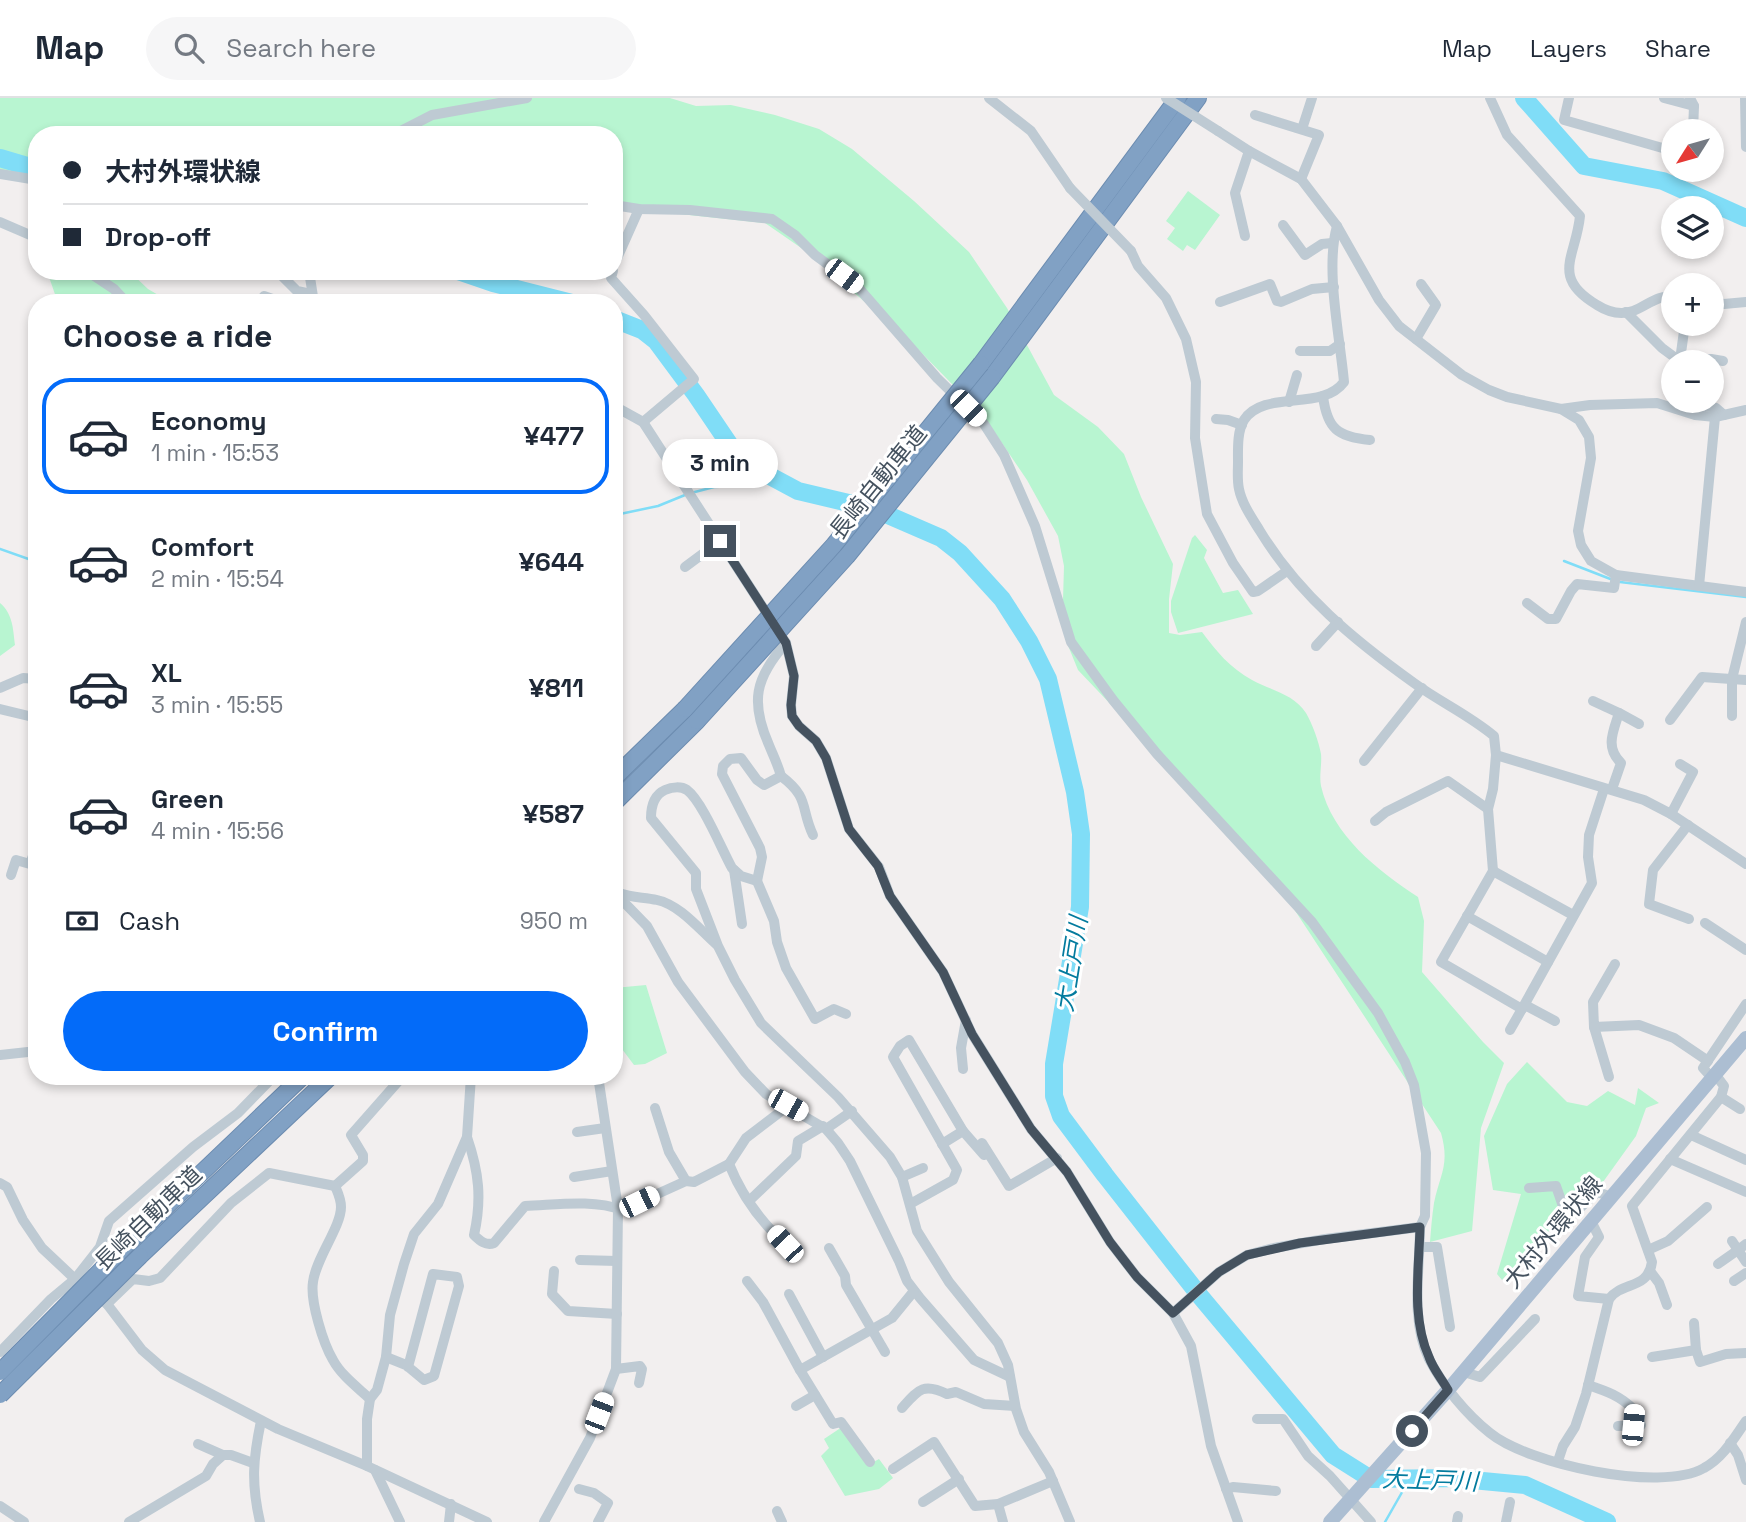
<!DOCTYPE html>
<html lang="en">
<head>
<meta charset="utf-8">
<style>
  body { margin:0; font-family:"Space Grotesk","Noto Sans JP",sans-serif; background:#f6f6f7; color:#1f2937; height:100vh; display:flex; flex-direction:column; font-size:26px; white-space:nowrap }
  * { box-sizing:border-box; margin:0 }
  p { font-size:23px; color:#747a83 }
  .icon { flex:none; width:38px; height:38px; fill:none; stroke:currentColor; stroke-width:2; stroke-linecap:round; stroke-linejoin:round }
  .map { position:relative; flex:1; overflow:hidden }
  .side { position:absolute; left:28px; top:196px; width:595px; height:791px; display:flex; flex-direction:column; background:#fff; border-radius:28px; box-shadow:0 4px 10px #0003 }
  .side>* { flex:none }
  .top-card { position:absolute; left:28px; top:28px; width:595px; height:154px; border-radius:28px; box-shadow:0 4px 10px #0003; display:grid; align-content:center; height:154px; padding:0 35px; background:#fff }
  .needle { width:46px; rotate:233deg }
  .fabs { position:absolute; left:1661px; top:21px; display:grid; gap:14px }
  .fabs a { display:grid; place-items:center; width:63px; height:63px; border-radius:50%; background:#fff; box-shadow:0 4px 10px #0003; font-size:35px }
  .end { position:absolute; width:32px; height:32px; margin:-16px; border:9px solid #45525f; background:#fff; box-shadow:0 0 0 4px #fff }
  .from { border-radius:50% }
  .bubble { position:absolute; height:49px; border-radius:24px; background:#fff; box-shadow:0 4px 10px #0003; font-size:23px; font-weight:800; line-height:49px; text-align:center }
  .car { position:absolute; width:21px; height:42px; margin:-21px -10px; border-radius:9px; box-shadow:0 0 5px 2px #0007; background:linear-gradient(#fff 24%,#345 0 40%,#fff 0 76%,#345 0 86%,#fff 0) }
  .top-card b { display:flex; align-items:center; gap:24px; height:66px; font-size:26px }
  .top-card b+b { border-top:2px solid #e0e1e3 }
  .top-card i { width:18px; height:18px; background:#1f2937 }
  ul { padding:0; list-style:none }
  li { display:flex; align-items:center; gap:21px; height:116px; margin:0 14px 10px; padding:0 21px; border:4px solid transparent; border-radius:28px }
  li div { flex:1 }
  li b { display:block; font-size:26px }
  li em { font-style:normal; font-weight:800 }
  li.active { border-color:#036bf9 }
  li>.icon { width:63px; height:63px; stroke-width:1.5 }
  h2 { padding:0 35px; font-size:32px; line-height:84px }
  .pay { display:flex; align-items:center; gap:18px; height:77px; padding:0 35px; font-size:26px }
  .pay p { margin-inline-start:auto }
  .cta { display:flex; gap:14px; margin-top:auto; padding:14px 35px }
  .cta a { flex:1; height:80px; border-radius:42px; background:#036bf9; color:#fff; font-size:28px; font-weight:800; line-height:80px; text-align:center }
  header { display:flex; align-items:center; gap:42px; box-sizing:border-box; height:98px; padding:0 35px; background:#fff; border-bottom:2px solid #e0e1e3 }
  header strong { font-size:33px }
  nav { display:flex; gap:38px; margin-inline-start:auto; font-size:24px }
  .search { width:490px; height:63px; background:#f6f6f7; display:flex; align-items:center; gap:18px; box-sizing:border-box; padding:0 24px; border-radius:38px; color:#747a83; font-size:26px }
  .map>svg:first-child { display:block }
</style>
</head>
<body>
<header>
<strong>Map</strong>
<div class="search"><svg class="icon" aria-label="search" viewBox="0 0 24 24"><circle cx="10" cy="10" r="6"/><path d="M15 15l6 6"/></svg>Search here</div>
<nav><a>Map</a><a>Layers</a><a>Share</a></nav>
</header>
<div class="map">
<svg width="1746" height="1424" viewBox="0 0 1746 1424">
  <rect width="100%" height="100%" fill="#f2efef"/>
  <g fill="#b8f5d1">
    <path d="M0,0H670L696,8L731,7L775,17L819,31L852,51L914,103L969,154L1007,210L1054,297L1098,329L1124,356L1141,399L1173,466L1169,501V535L1180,537L1202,534C1216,553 1230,570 1252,582C1270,592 1294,596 1306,615C1312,625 1319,644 1321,656C1322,666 1319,678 1321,688C1332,737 1378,773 1418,799L1424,823L1422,874L1483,944L1504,965L1481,1030L1472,1133L1430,1144C1431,1131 1432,1118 1434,1105C1440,1076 1450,1067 1441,1035L1269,773L1078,572L1067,545L1063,502L1064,468L1058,438L1027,382L985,320L911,244L807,154L765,125L614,109V37H37V76L0,79Z"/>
    <path d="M1188,93L1220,117L1195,152L1187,147L1183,153L1167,141L1175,130L1166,123Z"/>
    <path d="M54,173H129L148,191L172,205H58L49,179Z"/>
    <path d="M1195,437L1207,452L1204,460L1223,495L1238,492L1253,516L1178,535L1171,514V503L1192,440Z"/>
    <path d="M0,505C13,516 13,531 15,547L0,558Z"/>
    <path d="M646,887L667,955L645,966L634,967L619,947L614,946V890Z"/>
    <path d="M1527,964L1567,1004L1587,1008L1608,993L1635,1007L1638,990L1659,1005L1646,1010L1636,1038L1603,1084L1595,1085L1502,1182L1497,1176L1521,1096L1493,1092L1484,1038L1507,986Z"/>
    <path d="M842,1329L868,1367L879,1361L893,1380L879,1391L845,1398L821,1358L829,1350L824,1341Z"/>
  </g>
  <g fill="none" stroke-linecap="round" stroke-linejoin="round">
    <g stroke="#80ddf7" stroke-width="2.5">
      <path d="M691,395L714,389L735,388L757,372"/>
      <path d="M614,415L620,416L658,408L685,397"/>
      <path d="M0,451L37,464"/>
      <path d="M1564,463L1613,482"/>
      <path d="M1620,484L1746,499"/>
      <path d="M1385,1424L1409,1382"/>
    </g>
    <g stroke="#80ddf7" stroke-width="18">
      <path d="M1524,0L1584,68L1663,83L1746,120"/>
      <path d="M0,60L37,71"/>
      <path d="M458,173L493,185L572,205"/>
      <path d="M614,221L642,232L656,243L696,297L740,362L798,393L874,411L941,440L960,455L1002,501L1029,543L1048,581L1075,694L1081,736L1080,809L1054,966V998L1061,1018L1105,1077L1200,1198L1333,1357L1371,1381L1451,1380L1525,1387L1607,1424"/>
    </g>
    <defs>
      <g id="highway">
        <path d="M981,266L1178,0"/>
        <path d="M992,279L1198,0"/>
        <path d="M614,680L685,611"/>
        <path d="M614,705L697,623"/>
        <path d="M127,1146L303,978"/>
        <path d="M140,1158L331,978"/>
      </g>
    </defs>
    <use href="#highway" stroke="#6c8cb0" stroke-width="18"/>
    <g stroke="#becad3" stroke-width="10">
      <path d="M989,0L1031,33L1070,90"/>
      <path d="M1490,0L1507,37L1580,118C1576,159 1550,179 1597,207C1608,214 1621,217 1633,213C1647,208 1658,196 1673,199"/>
      <path d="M1569,0L1564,22L1673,53"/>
      <path d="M1664,0L1694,8"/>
      <path d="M1690,0L1694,8L1693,33"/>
      <path d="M1745,0L1746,49"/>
      <path d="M1255,17L1319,37L1301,81"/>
      <path d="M1302,31L1312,0"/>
      <path d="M1218,33L1249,53L1301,81L1337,128L1379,202L1399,228L1462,277L1489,292L1507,299L1561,311L1579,322L1589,339L1591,360L1578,433L1581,447L1591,463L1616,477L1746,494"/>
      <path d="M393,37L432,17L527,0"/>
      <path d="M1694,72V74"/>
      <path d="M0,76L37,82"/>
      <path d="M614,107L639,111L690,112L772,121L795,137L815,157L857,188L937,280L984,326L1004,357L1035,428L1071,544L1113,602L1157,656L1312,824L1378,915L1405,964L1414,987L1426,1055L1425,1118L1420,1129C1420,1171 1410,1222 1429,1261C1443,1288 1466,1316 1490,1335C1528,1366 1660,1395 1704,1370C1723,1360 1734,1340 1746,1323"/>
      <path d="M0,124L37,140"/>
      <path d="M1283,127L1305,157L1322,146L1332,145"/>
      <path d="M1337,128C1325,171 1340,239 1344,284C1322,314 1264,291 1244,322C1237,333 1238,352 1238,364C1238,373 1237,382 1239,391C1242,406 1252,420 1260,433C1299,497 1354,542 1414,585C1440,604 1469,617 1494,638L1496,657L1493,691L1488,711L1493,773L1441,864L1522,911L1592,785L1588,759L1589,737L1604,691"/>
      <path d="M1245,138L1235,95L1249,53"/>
      <path d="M1131,153L1138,168L1166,200L1186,241L1196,284L1195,340L1207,416L1233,465L1253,494L1258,493L1287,473"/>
      <path d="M614,167L639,111"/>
      <path d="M87,173L114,191L127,205"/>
      <path d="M277,173L297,193L311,196"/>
      <path d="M309,173L314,205"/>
      <path d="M613,173L611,180L644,217L694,281L643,324"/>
      <path d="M226,202L231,205"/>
      <path d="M1220,204L1270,186L1277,203L1281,204L1312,191L1334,189"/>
      <path d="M1712,204L1724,206L1746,204"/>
      <path d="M260,205L264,198L284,205"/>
      <path d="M1626,214L1662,250L1681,264"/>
      <path d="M1685,226L1680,262L1711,261L1723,263"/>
      <path d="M1416,241L1436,207L1421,186"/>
      <path d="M1300,253H1330L1340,246"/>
      <path d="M1323,298C1327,331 1338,339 1370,342"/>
      <path d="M1697,303L1701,307L1716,310L1724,317"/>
      <path d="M1289,304L1297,277"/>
      <path d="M614,308L643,324L786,545L794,578L791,607L792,618L799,628L816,643L826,660L849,731L879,769L890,798L943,874L972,936L1031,1031L1067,1074L1110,1144L1137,1179L1173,1215L1191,1248L1211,1348L1238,1424"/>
      <path d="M1561,311L1590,307L1657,305L1695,317L1715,319L1746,312"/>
      <path d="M1216,321L1228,322L1242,327"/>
      <path d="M685,469L720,443"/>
      <path d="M1699,488L1715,319"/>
      <path d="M1527,505L1548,521H1556L1571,493L1577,486L1614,490L1616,477"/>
      <path d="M786,545C755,580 750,604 769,647C773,657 778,667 781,678L764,687L757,682L741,660L730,661L723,668L722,676L760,750L762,759L757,783L741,778L732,770C722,752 702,703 687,692C681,688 672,689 665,692C654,697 651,708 651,720L696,775V791L718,848L735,882L761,925L838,999L890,1059L902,1079L917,1133L949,1184L998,1245L1008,1267L1016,1311L1024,1334L1049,1374L1070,1424"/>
      <path d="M1316,548L1338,524"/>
      <path d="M0,590L23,580L37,581"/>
      <path d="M1593,603L1619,615C1613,634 1605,649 1621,665L1612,691"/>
      <path d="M0,611L37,620"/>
      <path d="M1619,615L1639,626"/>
      <path d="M1732,618V581L1746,524"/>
      <path d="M1670,622L1702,579L1746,582"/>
      <path d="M1496,657L1644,702L1671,716L1746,766"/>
      <path d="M1364,663L1422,590"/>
      <path d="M781,678C810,700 800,709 813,737"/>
      <path d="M1671,716L1693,674L1680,666"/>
      <path d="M1375,723L1386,714L1448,683L1488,711"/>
      <path d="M1688,727L1653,772L1649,806L1689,821"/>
      <path d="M734,772L742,826"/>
      <path d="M1493,773L1573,817"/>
      <path d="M11,777L16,762L30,766L37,747"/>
      <path d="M757,783L774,823L777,844L786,870L815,921L834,911L846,916"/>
      <path d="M614,794L647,828L678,884L745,974L766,996L826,1031L838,1045L850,1063L899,1163L907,1183L920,1200L974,1262L1010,1279"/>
      <path d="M619,795C632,800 644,799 657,802C680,807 699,831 716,846"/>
      <path d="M1467,818L1548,864"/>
      <path d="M1705,825L1746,852"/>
      <path d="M1615,866L1593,904L1594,929L1639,927L1674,940L1708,963"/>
      <path d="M1525,907L1555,923"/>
      <path d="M1594,929L1609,979"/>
      <path d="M1510,932L1522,911"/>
      <path d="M0,957L37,953"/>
      <path d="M963,971L961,950L966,922"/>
      <path d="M1712,980L1703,970L1746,906"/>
      <path d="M1721,999L1740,1011"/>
      <path d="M655,1010L669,1054L686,1083"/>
      <path d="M826,1031L852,1013"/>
      <path d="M577,1034L605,1030"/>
      <path d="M1691,1037L1746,1062"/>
      <path d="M467,1039C479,1074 482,1101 474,1137C480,1143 486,1148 494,1145L525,1108C556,1107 592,1101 622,1112L686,1083L694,1084L729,1066L746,1040L788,1008"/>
      <path d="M982,1045L1009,1088L1057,1060"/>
      <path d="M942,1046L963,1033L984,1057L987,1056"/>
      <path d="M1670,1061L1746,1094"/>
      <path d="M729,1066C742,1098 764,1129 793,1152"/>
      <path d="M574,1079L612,1073"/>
      <path d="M902,1079L923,1070"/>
      <path d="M0,1085L7,1089L23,1122L42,1150L75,1181L107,1206L142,1252L165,1272L278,1331L367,1368L487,1424"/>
      <path d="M335,1088C338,1095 341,1101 341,1109C341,1129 316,1160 313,1184C310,1203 323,1245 333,1262C341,1277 357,1289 370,1301"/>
      <path d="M335,1088L363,1063V1057L351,1037L403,978"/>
      <path d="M1529,1090L1556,1088L1564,1111L1572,1117"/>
      <path d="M749,1103L796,1058L798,1043L823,1028"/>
      <path d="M910,1106L953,1082L957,1072L893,959L900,948L909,942L963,1033"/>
      <path d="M1568,1121L1597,1094L1612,1099"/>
      <path d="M1591,1123L1599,1139L1585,1159L1578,1198L1609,1201"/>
      <path d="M1732,1143L1738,1152L1746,1146"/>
      <path d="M1420,1149H1437L1450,1229"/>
      <path d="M829,1150L845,1178L846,1187L885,1254"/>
      <path d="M1648,1152L1668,1143L1707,1109"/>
      <path d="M580,1162L617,1163"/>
      <path d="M1718,1166L1738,1152L1746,1164"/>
      <path d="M554,1173L552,1196L568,1213L617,1216"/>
      <path d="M1650,1173L1659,1185L1667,1207"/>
      <path d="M747,1183L763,1204L800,1272L833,1326L841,1324L870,1364"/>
      <path d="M1734,1183L1746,1175"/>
      <path d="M789,1196L823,1259"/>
      <path d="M107,1206L133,1181L149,1183L160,1180L231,1105L269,1075L335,1088"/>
      <path d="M1173,1215L1219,1174L1247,1157L1274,1150L1325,1141L1420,1129"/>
      <path d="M1694,1225L1696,1252"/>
      <path d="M0,1254L51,1201L75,1181L100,1149L109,1123L193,1049L238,1015L274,978"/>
      <path d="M386,1259L406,1267L424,1282L434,1278L459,1188L457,1179L433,1176L408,1269"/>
      <path d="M1652,1259L1696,1252L1700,1264L1726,1256L1746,1255"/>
      <path d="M616,1271L640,1268L642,1271L639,1285"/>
      <path d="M800,1272L892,1220L914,1193"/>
      <path d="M1464,1274L1480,1279L1535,1221"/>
      <path d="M1588,1287C1606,1293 1621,1298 1634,1312L1633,1327"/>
      <path d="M796,1308L815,1297"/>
      <path d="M902,1310C918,1292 923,1284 947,1296L956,1294L984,1306L1015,1308"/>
      <path d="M1257,1321H1283L1308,1358L1330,1378L1371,1424"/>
      <path d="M1618,1328L1641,1327"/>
      <path d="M1730,1345L1738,1357L1746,1382"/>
      <path d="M198,1346L223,1357"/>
      <path d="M1558,1363L1563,1348L1575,1329L1586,1296L1609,1201C1622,1183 1648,1192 1652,1164L1632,1108L1721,999L1724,988L1715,976"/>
      <path d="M367,1368V1321L370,1301L377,1292L386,1259L390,1217L404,1166L414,1136L438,1106L467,1039L471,978"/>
      <path d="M893,1371L934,1344L975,1408L998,1406L1053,1383"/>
      <path d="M375,1372L400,1424"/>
      <path d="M579,1391L594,1395L608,1405L598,1424"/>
      <path d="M1226,1391L1233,1389L1276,1393"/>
      <path d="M923,1404L959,1381"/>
      <path d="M998,1406L1003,1424"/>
      <path d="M0,1408L24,1424"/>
      <path d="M777,1413L782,1424"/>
      <path d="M129,1424L206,1378L213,1366L223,1357H231L253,1365"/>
      <path d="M260,1424C251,1385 253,1361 261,1323"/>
      <path d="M449,1424L451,1406"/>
      <path d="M544,1424L590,1340L616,1271L618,1110L598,978"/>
      <path d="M1457,1424L1458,1418"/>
      <path d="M1506,1424L1510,1404"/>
    </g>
    <path stroke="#acbed2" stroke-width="14" d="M1330,1424L1448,1292L1746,940"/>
    <use href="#highway" stroke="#81a1c4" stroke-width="16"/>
    <defs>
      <g id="highway-bridge">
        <path d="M685,611L834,447L981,266"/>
        <path d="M697,623L847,458L992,279"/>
        <path d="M0,1274L127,1146"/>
        <path d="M0,1297L140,1158"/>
      </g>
    </defs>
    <use href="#highway-bridge" stroke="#6c8cb0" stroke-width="18" stroke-linecap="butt"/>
    <g stroke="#becad3" stroke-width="10">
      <path d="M1166,0L1218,33"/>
      <path d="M1070,90L1131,153"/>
    </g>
    <use href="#highway-bridge" stroke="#81a1c4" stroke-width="16"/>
  </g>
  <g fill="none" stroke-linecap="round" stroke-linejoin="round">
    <path stroke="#45525f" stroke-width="9" d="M720,443L786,545L794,578L791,607L792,618L799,628L816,643L826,660L849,731L878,768L890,798L943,874L972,936L1031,1031L1067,1074L1110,1144L1137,1179L1173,1215L1219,1174L1247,1157L1300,1145L1420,1129C1419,1172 1411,1219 1429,1259C1433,1271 1442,1281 1448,1292L1412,1333"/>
  </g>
  <g text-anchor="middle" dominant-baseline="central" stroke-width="6" stroke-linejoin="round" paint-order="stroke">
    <g font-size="23" fill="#45525f" stroke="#fff">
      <text transform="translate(878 384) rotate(-51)">長崎自動車道</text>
      <text transform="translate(148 1120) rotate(-44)">長崎自動車道</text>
      <text transform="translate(1553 1134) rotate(-50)">大村外環状線</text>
    </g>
    <g font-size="24" font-style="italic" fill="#037b9e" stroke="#fff">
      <text transform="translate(1071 866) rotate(-81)">大上戸川</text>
      <text transform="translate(1430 1382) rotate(2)">大上戸川</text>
    </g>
  </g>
</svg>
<div class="fabs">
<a><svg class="needle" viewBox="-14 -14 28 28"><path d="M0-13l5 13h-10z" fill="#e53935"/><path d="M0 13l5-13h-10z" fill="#747a83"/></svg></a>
<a><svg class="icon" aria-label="layers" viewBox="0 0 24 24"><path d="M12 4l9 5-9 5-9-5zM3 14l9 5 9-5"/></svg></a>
<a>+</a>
<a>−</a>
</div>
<i class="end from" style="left:1412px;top:1333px"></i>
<i class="end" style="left:720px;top:443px"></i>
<div class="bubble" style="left:662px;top:341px;width:116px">3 min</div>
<i class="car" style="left:844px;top:178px;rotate:127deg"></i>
<i class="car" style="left:968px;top:310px;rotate:135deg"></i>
<i class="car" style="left:788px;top:1007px;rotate:119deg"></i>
<i class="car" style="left:639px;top:1104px;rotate:64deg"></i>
<i class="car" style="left:785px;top:1146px;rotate:317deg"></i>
<i class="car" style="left:599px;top:1315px;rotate:21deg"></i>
<i class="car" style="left:1633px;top:1327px;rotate:5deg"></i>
<div class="top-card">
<b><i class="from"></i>大村外環状線</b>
<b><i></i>Drop-off</b>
</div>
<section class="side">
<h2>Choose a ride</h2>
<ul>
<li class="active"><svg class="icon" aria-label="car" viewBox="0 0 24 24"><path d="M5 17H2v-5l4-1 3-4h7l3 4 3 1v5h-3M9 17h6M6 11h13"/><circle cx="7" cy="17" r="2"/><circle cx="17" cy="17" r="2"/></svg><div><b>Economy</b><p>1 min · 15:53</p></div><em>¥477</em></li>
<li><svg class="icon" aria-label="car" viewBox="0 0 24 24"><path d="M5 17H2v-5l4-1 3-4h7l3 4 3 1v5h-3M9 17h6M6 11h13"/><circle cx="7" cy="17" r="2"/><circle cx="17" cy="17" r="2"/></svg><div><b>Comfort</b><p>2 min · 15:54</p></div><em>¥644</em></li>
<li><svg class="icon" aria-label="car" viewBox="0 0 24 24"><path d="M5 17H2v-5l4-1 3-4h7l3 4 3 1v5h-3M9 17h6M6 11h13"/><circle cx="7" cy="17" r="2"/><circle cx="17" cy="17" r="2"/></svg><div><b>XL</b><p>3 min · 15:55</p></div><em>¥811</em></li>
<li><svg class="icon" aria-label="car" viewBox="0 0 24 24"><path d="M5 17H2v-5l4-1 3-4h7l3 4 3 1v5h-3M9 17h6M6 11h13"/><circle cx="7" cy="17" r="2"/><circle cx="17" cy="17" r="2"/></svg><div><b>Green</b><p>4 min · 15:56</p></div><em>¥587</em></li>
</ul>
<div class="pay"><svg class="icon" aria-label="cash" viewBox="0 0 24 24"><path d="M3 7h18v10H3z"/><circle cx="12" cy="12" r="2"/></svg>Cash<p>950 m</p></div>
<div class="cta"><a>Confirm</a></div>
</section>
</div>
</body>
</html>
